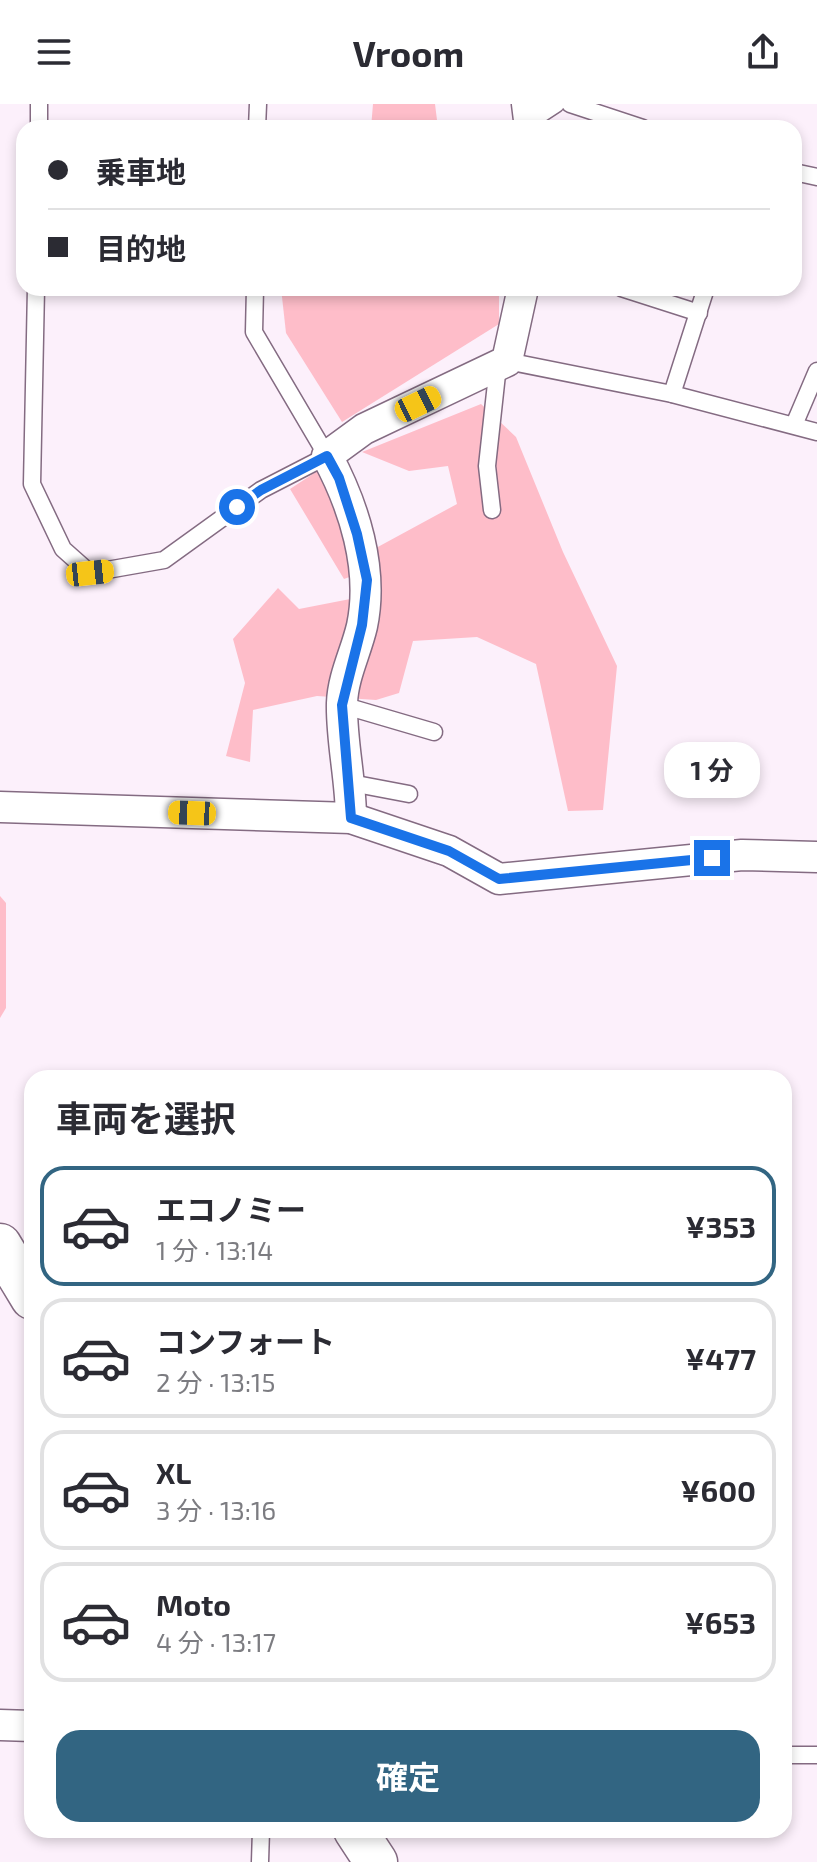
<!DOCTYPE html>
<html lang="ja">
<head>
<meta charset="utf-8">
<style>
  body { margin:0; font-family:"Exo 2","Noto Sans JP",sans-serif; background:#f2f2f3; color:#2b2b33; height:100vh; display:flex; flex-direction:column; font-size:30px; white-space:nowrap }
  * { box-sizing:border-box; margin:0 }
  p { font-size:26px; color:#7c7c81 }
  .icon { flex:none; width:44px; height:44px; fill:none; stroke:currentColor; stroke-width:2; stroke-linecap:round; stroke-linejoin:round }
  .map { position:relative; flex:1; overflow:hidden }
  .details { position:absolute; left:24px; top:966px; width:768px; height:768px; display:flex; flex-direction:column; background:#fff; border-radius:24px; box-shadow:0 4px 12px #0003 }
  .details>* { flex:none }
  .guide { position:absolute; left:16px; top:16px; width:786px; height:176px; border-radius:24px; box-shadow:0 4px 12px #0003; display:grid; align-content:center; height:176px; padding:0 32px; background:#fff }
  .end { position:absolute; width:36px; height:36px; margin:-18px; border:10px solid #1a73e8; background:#fff; box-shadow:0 0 0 4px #fff }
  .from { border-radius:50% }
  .bubble { position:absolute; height:56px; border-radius:24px; background:#fff; box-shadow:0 4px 12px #0003; font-size:26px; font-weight:700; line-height:56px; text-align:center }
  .car { position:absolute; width:24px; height:48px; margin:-24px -12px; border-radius:10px; box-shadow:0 0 6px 2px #0007; background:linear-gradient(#f5c518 24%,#345 0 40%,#f5c518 0 76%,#345 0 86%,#f5c518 0) }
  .guide b { display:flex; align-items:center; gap:28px; height:76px; font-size:30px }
  .guide b+b { border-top:2px solid #e1e1e2 }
  .guide i { width:20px; height:20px; background:#2b2b33 }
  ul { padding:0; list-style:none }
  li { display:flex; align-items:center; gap:24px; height:120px; margin:0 16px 12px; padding:0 16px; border:4px solid #e1e1e2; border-radius:24px }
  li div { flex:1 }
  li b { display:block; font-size:30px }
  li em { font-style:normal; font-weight:700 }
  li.current { border-color:#326582 }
  li>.icon { width:72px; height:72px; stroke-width:1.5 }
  h2 { padding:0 32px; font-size:36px; line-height:96px }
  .primary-button { display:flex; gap:16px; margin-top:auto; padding:16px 32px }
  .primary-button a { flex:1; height:92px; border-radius:24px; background:#326582; color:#fff; font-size:32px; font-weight:700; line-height:92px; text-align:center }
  header { display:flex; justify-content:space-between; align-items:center; height:104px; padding:0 32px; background:#fff; font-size:36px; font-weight:700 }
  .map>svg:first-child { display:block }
</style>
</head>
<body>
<header><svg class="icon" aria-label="menu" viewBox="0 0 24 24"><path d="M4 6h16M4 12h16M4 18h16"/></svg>Vroom<svg class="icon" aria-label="share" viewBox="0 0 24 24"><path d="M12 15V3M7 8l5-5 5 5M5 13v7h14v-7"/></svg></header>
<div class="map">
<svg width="817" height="1758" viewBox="0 0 817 1758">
  <rect width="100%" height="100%" fill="#fcf0fb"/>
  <g fill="#febdc9">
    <path d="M373,0H435L438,24H371Z"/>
    <path d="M281,184H499V220L342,318L286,229Z"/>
    <path d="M481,300L516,333L563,448L617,562L603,706L568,707L536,560L477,533L413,537L399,589L376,596L317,592L253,606L250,658L226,652L245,579L233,535L278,484L299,505L381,489L377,463L344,475L290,385L319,366L363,418L352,457L457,400L448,362L409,367L362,348Z"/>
    <path d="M0,792L6,799V904L0,914Z"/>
  </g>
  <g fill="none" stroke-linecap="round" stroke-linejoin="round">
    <defs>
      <g id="lane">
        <path d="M570,0L643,24"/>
        <path d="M530,17L556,0"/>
        <path d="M39,24V0"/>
        <path d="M257,24L258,0"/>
        <path d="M794,68L817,73"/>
        <path d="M36,184L32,380L63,445L90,469L164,456L261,386L327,352L254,228L255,184"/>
        <path d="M621,184L699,209"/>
        <path d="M507,257L672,290L817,328"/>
        <path d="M672,290L706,184"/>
        <path d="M794,321L817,267"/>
        <path d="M492,406L487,362L498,261"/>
        <path d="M342,601L434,628"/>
        <path d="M351,679L409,690"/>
        <path d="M784,1651H817"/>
        <path d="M260,1758L261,1726"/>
      </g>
      <g id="street">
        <path d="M527,0L530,24"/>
        <path d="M0,703L351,714L449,747L499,775L742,751L817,753"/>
        <path d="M351,714C351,676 341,636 342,599C343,572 356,548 362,522C374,465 354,402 327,352L364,325L507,257L523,184"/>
        <path d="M0,1621L32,1622"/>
      </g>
      <g id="secondary">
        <path d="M0,1141L32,1194"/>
        <path d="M355,1726L376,1758"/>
      </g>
    </defs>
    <use href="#lane" stroke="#846b82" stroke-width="19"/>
    <use href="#street" stroke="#846b82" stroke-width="33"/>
    <use href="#secondary" stroke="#846b82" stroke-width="45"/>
    <use href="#lane" stroke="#fff" stroke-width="16"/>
    <use href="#street" stroke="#fff" stroke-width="30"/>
    <use href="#secondary" stroke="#fff" stroke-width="42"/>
  </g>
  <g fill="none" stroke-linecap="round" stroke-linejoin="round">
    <path stroke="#1a73e8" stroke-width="10" d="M237,403L261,386L327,352L339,374L357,430L367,476L362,521L342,601L351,714L449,747L499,775L712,754"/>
  </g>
</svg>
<i class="end from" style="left:237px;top:403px"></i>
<i class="end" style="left:712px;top:754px"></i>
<div class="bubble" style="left:664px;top:638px;width:96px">1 分</div>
<i class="car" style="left:418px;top:300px;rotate:64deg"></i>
<i class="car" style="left:90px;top:469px;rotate:84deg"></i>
<i class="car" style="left:192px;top:709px;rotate:272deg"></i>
<div class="guide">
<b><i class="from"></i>乗車地</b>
<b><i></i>目的地</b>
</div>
<section class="details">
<h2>車両を選択</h2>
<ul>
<li class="current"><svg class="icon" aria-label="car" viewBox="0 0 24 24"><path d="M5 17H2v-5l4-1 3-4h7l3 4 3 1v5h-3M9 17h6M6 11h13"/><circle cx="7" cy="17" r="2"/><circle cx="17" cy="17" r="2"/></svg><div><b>エコノミー</b><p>1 分 · 13:14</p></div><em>¥353</em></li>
<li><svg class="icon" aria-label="car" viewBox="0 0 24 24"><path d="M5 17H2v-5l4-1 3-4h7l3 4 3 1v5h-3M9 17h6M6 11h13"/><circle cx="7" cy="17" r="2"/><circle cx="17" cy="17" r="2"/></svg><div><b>コンフォート</b><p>2 分 · 13:15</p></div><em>¥477</em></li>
<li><svg class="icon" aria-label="car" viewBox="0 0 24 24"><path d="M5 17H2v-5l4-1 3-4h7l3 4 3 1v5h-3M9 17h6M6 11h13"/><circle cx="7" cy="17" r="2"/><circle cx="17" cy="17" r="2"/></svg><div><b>XL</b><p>3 分 · 13:16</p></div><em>¥600</em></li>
<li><svg class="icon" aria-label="car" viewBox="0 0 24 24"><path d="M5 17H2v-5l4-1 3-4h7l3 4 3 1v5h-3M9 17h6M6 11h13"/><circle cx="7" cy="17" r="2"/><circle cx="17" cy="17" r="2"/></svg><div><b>Moto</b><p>4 分 · 13:17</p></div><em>¥653</em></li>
</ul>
<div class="primary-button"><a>確定</a></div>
</section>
</div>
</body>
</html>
